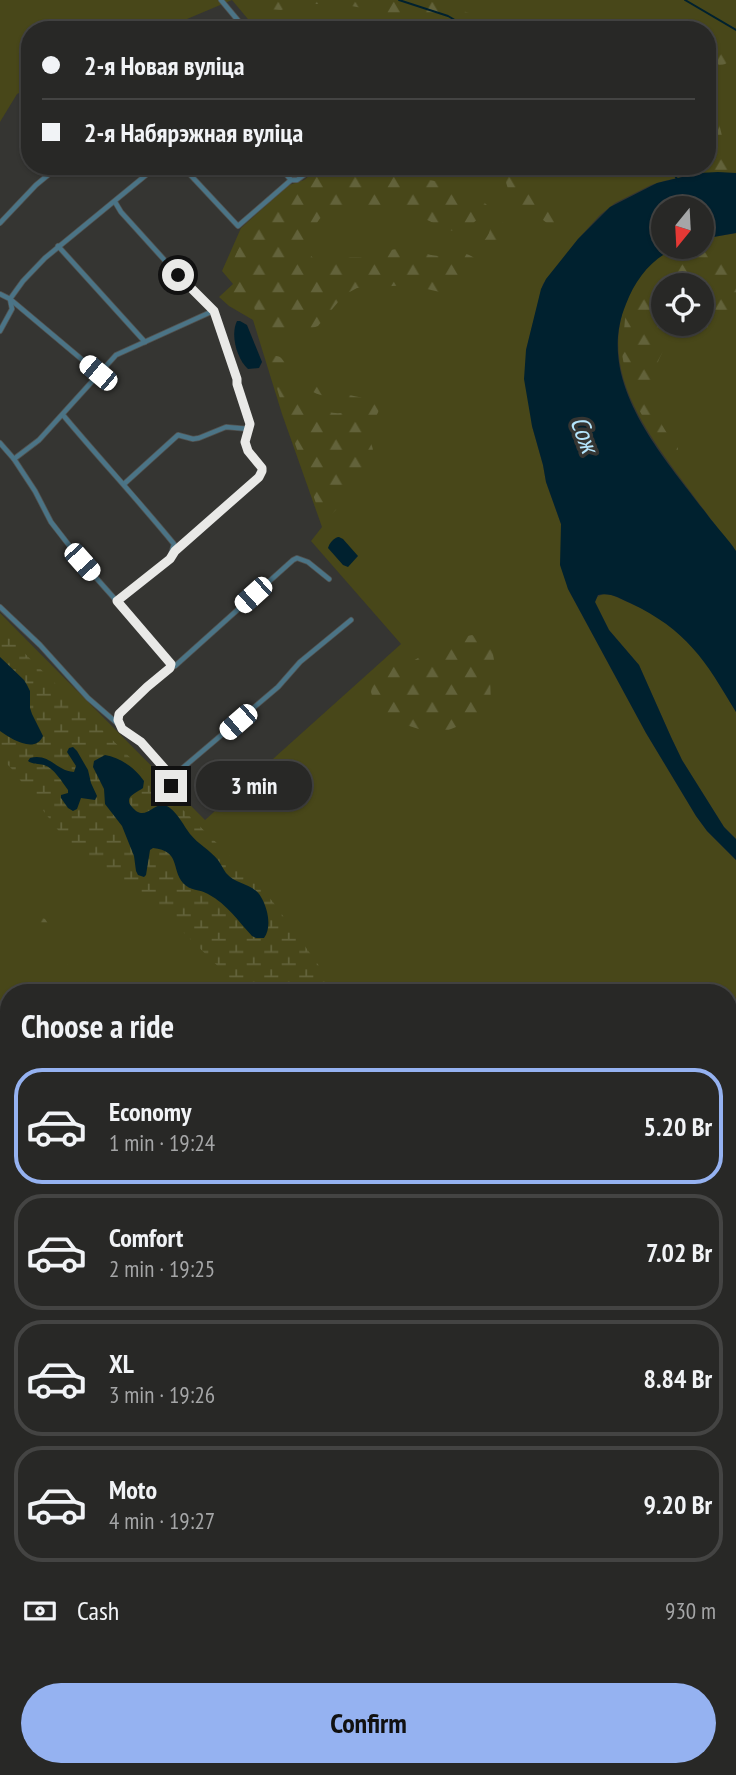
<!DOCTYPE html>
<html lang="en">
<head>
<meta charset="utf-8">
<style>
  body { margin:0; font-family:"PT Sans Narrow",sans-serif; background:#30302e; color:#f1f3f6; height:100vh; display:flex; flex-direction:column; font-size:26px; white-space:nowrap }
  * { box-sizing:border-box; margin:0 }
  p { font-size:23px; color:#a5a6a7 }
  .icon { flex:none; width:38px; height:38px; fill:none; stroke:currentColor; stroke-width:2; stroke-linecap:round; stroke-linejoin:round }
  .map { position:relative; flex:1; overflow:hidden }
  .sheet { position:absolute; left:0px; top:984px; width:737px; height:793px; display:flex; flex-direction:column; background:#282826; border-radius:28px 28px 0 0; box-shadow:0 2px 5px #0004,0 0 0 2px #444443 }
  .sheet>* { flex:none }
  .guide { position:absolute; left:21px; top:21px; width:695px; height:154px; border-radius:28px; box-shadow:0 2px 5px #0004,0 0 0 2px #444443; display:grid; align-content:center; height:154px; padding:0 21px; background:#282826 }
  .needle { width:46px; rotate:198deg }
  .buttons { position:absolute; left:651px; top:196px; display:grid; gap:14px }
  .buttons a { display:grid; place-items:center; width:63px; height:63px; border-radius:50%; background:#282826; box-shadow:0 2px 5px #0004,0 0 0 2px #444443; font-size:35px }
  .end { position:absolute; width:32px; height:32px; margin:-16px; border:9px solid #e9e9e7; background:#111; box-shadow:0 0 0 4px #111 }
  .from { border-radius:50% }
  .bubble { position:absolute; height:49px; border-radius:24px; background:#282826; box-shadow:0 2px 5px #0004,0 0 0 2px #444443; font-size:23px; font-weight:600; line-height:49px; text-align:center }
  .car { position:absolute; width:21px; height:42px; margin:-21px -10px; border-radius:9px; box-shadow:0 0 5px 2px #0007; background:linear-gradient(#fff 24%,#345 0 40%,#fff 0 76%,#345 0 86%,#fff 0) }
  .guide b { display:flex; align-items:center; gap:24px; height:66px; font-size:26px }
  .guide b+b { border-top:2px solid #444443 }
  .guide i { width:18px; height:18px; background:#f1f3f6 }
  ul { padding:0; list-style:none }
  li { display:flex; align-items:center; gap:21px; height:116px; margin:0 14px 10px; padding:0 7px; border:4px solid #444443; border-radius:28px }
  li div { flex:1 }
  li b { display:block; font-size:26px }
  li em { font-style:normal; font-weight:600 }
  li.on { border-color:#95b2f1 }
  li>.icon { width:63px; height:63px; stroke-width:1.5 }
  h2 { padding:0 21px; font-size:32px; line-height:84px }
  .pay { display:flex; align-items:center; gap:18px; height:77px; padding:0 21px; font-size:26px }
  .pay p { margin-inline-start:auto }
  .cta { display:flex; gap:14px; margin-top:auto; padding:14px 21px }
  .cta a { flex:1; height:80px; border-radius:42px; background:#95b2f1; color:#111; font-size:28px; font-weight:600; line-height:80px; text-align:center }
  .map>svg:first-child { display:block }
</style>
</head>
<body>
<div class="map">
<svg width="736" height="1775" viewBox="0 0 736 1775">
  <defs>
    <pattern id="forest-firs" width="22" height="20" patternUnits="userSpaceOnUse" patternTransform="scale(1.75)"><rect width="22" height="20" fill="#484719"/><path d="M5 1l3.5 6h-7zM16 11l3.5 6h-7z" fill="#62623a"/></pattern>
    <pattern id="wetland-marsh" width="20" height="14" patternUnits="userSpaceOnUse" patternTransform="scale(1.75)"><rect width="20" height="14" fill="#484719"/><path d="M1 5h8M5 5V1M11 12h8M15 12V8" fill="none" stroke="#62623a"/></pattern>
  </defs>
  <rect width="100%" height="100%" fill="#353532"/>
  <g fill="#484719" fill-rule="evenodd">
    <path d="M0,0H736V173H699L664,181L651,185L615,203L600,215L578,239L543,284L526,350L532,426L543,465L546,482L561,524V532L568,589L646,733L696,816L707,831L736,860V1775H63L54,1768H728V992H9V1740L0,1736V613L205,820L401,644L311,541L322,527L282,414L253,320L229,306L219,297L233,284L222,271L241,228L289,185L304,180L321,166H707V30H257L232,0L161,30H30V88L17,94L0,122Z"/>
    <path d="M736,233V552C717,528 699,503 681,479C638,421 592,355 636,283C645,268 662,249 680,247C687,246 695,247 702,247V239ZM663,285H702V324H663Z"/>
    <path d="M603,594L612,595L643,609L660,619L677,632L698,653L708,666L736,712V839L724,827L682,760L671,737L639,665L609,630L595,602L597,597Z"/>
  </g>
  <g fill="url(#forest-firs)" fill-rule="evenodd">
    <path d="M241,0H429L472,14L494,30H446L378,11L341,4H302L281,10L268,9L252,12L245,8Z"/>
    <path d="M713,40C736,39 736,66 719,65L712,60L708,47Z"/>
    <path d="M707,114H712L718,119L722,136L732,159L736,162V172L714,171L705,167L707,166L708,157L707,153Z"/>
    <path d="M327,166H360V171L363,173C392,174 457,180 479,197C482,199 484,203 487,205C488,207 493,210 495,211C502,217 506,227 506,236L502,240L493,243L489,248L485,247L482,243C490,234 495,225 483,217C473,219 471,230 461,231C448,234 424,216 410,213C386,206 356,206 332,210C321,215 316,221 314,233C312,242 305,251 313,258C325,269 333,261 343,258C349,256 358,258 365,257C379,255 391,247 406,249C417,250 427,255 438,256C451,256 463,249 474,258L476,266L468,277L464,289L460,292L444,293L410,285L357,288L344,295L318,326L293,335H281L264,330L259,324L252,300L250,298L245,299L241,307L239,308L230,303L229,295L236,287L232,266L233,261L250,222L281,194L304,183Z"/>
    <path d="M470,166C483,166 522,167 531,178C534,182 534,189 537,194C541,199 547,200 550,205C553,209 555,215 559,219L558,225L553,227C545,223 541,217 534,213C526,209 518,207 513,200C508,194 508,185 504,178Z"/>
    <path d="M708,250L720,251L736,260V320C728,324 723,332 713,334C699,338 693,321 678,327C663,334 667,341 662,353C648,382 648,403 665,430C669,437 674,442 678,448V454L673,456H669L650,430L636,404L627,382L622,354L625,319L633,298L658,270L665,265ZM663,285H702V324H663Z"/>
    <path d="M273,356C278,356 280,356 283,360C288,365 286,374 291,380C294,385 298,388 302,392C314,405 332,420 350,410L351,403C339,391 321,403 304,385V379C312,377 316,381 324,386C336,394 353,395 367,399L373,401L379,409C378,418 368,421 365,430C367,438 373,444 373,451C372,462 339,511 329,516L321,514L318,509L287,421L270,366V357Z"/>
    <path d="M472,635L480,638L491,649L493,654L494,660L490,676L491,705L488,712L478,722L461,725L441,733L434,734L394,721L381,712L373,699L371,692L372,685L382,672L391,667L411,662L432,650L447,645L458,638Z"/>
    <path d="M40,917L45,919L94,992H86L41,925L39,920Z"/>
    <path d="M734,1516H736V1546L734,1550L736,1555V1602L728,1600V1523Z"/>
  </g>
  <g fill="url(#wetland-marsh)">
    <path d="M0,629L239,865L273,902L338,992H244L160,909L76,848L61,834L11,768L0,757Z"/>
    <path d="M550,1768H668L674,1775H555Z"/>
  </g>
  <g fill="#00212f">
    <path d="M718,172L736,173V233L702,239V208H663V247H678C652,258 636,278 626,304C593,383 666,459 709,517C715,525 733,545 736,551C736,559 736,579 736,588C736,629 736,670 736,712C705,660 687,630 630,603C619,598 610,592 598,595L595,602L609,630L639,665L671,737L682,760L724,827L736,839V860L707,831L696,816L646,733L568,589L560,565L561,524L546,482L543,465L532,426L524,379L526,350L541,289L546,279L578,239L610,207L657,183L699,173Z"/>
    <path d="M237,321H240L247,325L262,362L259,368L248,369C237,359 230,335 237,321Z"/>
    <path d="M339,537L343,539L358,556L348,567L343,565L328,548C329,544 334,537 339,537Z"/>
    <path d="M0,657L24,680L27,685L30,691V708L32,714L43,736C35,754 11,739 0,731Z"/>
    <path d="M73,747L77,751L88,770L91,783L97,796L95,800L81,798L77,809L73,811L68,808L61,798V795L68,793V790C62,782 54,768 44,765C37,763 34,765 28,761L30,758C50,753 56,771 74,772L76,766L67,752L69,748Z"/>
    <path d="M105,755C120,757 136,769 144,781L143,788C136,793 123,797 132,807C147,825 155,796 170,808C178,814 184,826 190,834C198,844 210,850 218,860C221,864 223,869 226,873C236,885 253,883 261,897C268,909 272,927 264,938H256L252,936C238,921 228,905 208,894C200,889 190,891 183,883C171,869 181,851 153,848L150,850L146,875L144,877L138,875L136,871L134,856L122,826L105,804L104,789L93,767L94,761Z"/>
    <path d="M0,1736L9,1740V1768H54L63,1775H0Z"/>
  </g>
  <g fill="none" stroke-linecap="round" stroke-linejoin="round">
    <g stroke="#00212f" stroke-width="2">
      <path d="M399,0L448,16L472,30"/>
      <path d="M685,0L736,30"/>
      <path d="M670,166L678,181"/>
      <path d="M222,1768L230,1775"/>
    </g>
    <defs>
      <g id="street">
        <path d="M221,0L246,30"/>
        <path d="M182,166L238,226L291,180H297L316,166"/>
        <path d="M279,166L291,180"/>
        <path d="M115,202L121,212L178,275L213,311"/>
        <path d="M0,223L36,185L59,166"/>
        <path d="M58,246L145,342"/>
        <path d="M0,294L10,299L98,373"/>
        <path d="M0,331L12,309L10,299L23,281L45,258L157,166"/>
        <path d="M63,415C99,458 138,500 174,544L171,554"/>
        <path d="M0,443L14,459L35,491L51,522L82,562L170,661V668L147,686L119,714L118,720L122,729L140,742L172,777L171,786"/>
        <path d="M14,459L39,440L116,355L213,311L237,379V384L250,424L245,442L248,451L262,468V471L259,477L175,551L169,559L117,601"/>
        <path d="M124,484L178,435L193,439L199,438L226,427L249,429"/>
        <path d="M0,607L40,645L88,698L118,724"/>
        <path d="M170,668L175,666L293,560L297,558L308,562L329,579"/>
        <path d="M172,777L278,687L300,662L351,620"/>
      </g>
    </defs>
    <use href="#street" stroke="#52524f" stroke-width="6"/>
    <use href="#street" stroke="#4b7486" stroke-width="4.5"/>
  </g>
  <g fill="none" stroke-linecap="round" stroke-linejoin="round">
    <path stroke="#e9e9e7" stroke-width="9" d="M171,786L172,777L141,742L122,729L118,720L119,714L147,687L170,668L171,664L117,601L170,559L175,551L259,477L262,471V468L248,451L245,442L250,424L237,384V379L214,311L178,275"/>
  </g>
  <g text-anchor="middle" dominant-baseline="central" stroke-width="7" stroke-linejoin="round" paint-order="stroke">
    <g font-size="26" font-style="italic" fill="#b4e5fc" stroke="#353532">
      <text transform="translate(585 434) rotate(69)">Сож</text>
    </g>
  </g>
</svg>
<div class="buttons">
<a><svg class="needle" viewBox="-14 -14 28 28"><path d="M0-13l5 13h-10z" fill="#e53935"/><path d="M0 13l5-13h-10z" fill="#a5a6a7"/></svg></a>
<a><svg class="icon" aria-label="locate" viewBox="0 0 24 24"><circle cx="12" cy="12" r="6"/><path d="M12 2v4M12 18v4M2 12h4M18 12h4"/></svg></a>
</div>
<i class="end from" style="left:178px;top:275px"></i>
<i class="end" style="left:171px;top:786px"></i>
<div class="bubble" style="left:196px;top:761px;width:116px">3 min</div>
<i class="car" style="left:98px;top:373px;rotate:310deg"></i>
<i class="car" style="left:82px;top:562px;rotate:138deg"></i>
<i class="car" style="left:253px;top:595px;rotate:228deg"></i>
<i class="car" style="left:238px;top:722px;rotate:229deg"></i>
<div class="guide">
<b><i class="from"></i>2-я Новая вуліца</b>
<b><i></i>2-я Набярэжная вуліца</b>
</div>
<section class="sheet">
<h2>Choose a ride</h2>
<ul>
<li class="on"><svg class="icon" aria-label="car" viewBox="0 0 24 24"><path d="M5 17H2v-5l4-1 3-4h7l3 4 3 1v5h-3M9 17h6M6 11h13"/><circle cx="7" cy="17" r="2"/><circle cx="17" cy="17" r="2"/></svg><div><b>Economy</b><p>1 min · 19:24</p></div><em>5.20 Br</em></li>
<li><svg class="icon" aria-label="car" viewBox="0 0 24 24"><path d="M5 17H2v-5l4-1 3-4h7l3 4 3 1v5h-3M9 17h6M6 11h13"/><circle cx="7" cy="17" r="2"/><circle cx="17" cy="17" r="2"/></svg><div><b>Comfort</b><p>2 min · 19:25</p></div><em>7.02 Br</em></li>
<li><svg class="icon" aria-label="car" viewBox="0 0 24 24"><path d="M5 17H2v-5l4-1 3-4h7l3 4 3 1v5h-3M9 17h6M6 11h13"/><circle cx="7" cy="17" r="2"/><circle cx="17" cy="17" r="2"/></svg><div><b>XL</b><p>3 min · 19:26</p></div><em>8.84 Br</em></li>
<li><svg class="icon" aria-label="car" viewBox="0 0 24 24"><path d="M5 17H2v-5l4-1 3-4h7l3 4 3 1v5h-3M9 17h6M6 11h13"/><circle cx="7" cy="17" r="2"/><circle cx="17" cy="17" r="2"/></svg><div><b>Moto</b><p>4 min · 19:27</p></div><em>9.20 Br</em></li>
</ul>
<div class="pay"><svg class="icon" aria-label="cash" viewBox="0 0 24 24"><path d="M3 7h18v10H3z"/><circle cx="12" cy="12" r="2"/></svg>Cash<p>930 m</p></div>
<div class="cta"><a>Confirm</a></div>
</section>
</div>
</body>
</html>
